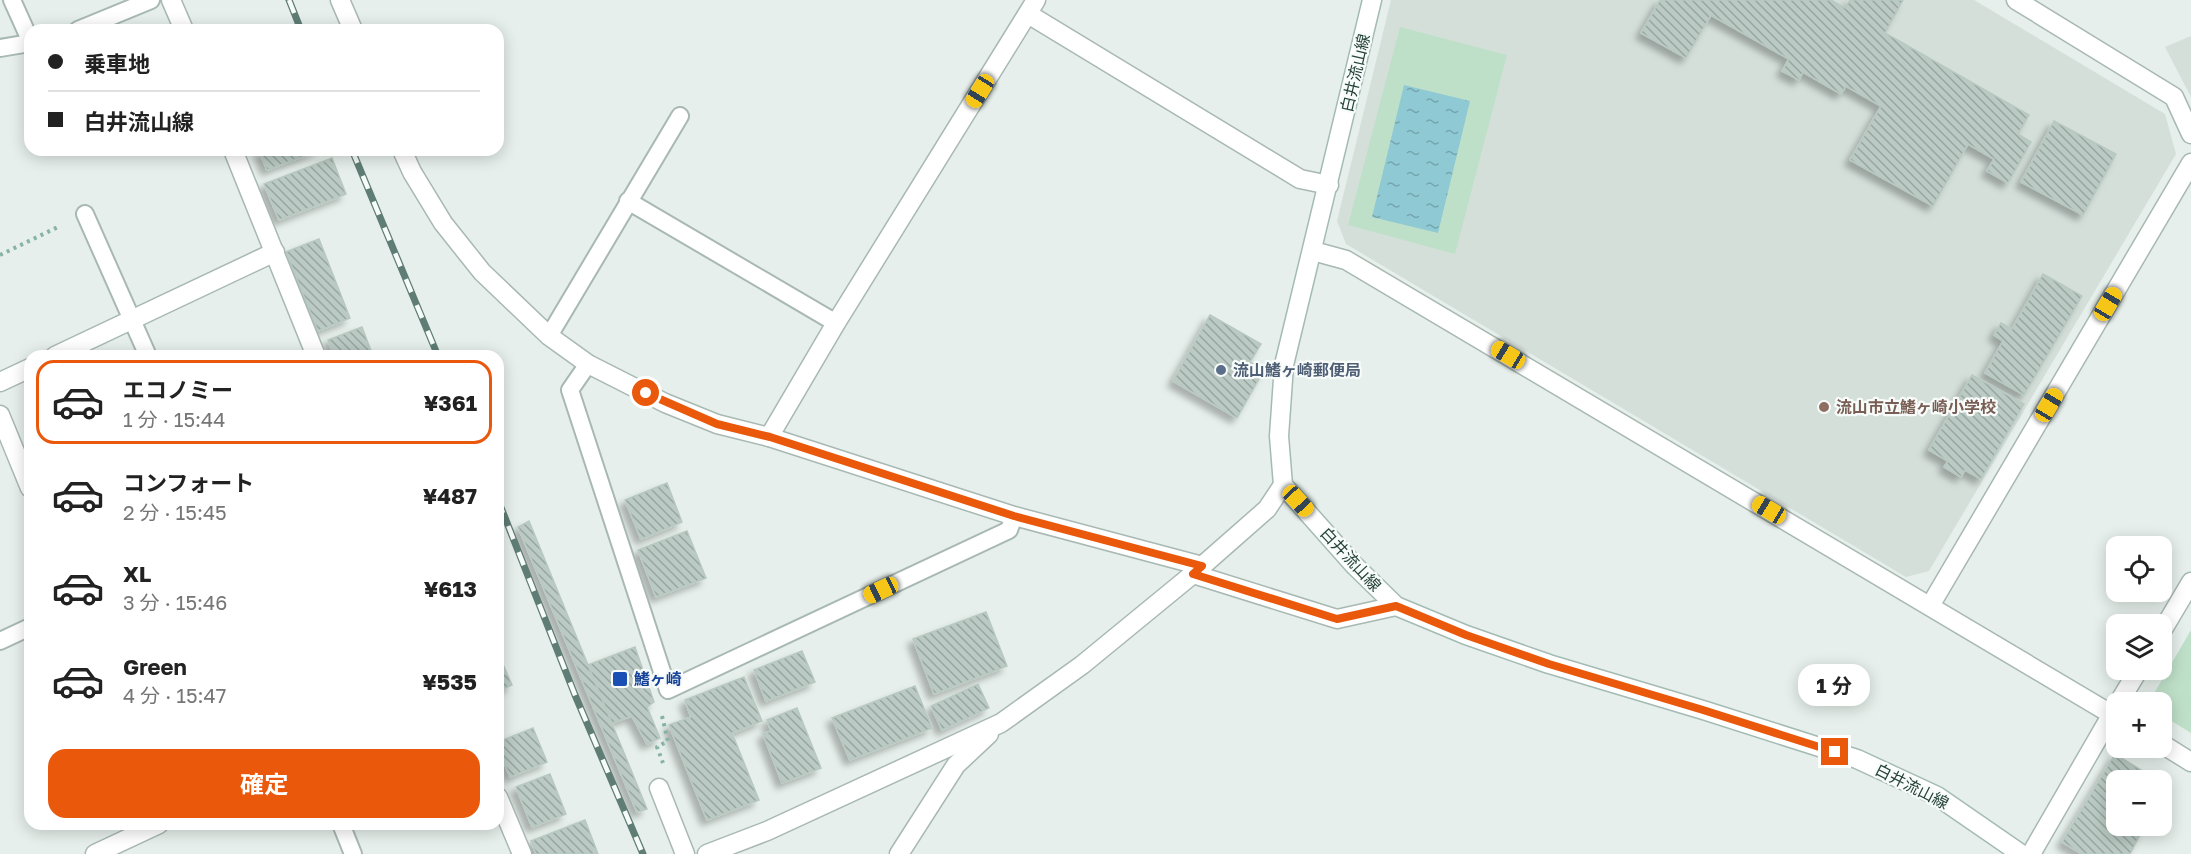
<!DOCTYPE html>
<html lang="ja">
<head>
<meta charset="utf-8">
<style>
  body { margin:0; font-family:"Golos Text","Noto Sans JP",sans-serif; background:#f6f6f6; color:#222; height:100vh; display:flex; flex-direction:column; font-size:22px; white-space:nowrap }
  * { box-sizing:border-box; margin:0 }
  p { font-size:20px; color:#767676 }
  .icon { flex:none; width:33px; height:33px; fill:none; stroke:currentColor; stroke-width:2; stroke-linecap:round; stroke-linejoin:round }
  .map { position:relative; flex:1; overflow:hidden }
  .sheet { position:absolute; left:24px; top:350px; width:480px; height:480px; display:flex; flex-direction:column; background:#fff; border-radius:18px; box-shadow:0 3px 15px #0003 }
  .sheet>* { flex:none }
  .banner { position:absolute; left:24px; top:24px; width:480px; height:132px; border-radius:18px; box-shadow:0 3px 15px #0003; display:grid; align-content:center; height:132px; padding:0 24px; background:#fff }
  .controls { position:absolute; left:2106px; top:536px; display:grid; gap:12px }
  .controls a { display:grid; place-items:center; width:66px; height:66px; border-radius:12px; background:#fff; box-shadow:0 3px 15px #0003; font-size:30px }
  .end { position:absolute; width:27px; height:27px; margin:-14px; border:8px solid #ea580c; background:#fff; box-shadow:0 0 0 3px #fff }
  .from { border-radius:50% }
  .bubble { position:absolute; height:42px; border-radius:18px; background:#fff; box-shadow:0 3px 15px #0003; font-size:20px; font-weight:700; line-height:42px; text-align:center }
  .car { position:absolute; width:18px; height:36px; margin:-18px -9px; border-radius:8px; box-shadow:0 0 4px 2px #0007; background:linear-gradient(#f5c518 24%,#345 0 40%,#f5c518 0 76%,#345 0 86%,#f5c518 0) }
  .banner b { display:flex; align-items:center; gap:21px; height:57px; font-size:22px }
  .banner b+b { border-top:2px solid #e0e0e0 }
  .banner i { width:15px; height:15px; background:#222 }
  ul { padding:10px 0 0; list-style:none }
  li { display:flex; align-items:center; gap:18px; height:84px; margin:0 12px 9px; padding:0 12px; border:3px solid transparent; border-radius:18px }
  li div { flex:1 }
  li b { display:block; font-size:22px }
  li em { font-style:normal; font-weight:700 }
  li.active { border-color:#ea580c }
  li>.icon { width:54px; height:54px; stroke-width:1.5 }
  .primary-button { display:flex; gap:12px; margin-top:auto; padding:12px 24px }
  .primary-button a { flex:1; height:69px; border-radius:18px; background:#ea580c; color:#fff; font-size:24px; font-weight:700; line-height:69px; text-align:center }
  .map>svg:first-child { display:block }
</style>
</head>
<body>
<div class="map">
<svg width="2191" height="854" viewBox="0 0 2191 854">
  <defs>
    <pattern id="water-ripples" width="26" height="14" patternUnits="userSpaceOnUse" patternTransform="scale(1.5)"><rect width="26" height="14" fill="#8ec9d4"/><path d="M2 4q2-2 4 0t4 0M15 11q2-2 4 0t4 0" fill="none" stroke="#74a5ad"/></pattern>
    <pattern id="building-back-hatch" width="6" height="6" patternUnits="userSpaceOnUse" patternTransform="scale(1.5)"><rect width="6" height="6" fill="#bbcac4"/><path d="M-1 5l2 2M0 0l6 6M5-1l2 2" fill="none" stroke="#98a6a0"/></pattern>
    <filter id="shadow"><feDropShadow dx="-5.5" dy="5.5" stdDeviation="3" flood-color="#0004"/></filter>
  </defs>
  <rect width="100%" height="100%" fill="#e6efeb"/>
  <g fill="#d4dfda">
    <path d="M1391,0H1974L2165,114L2176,154L1929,571L1906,577L1346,244L1337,221Z"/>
    <path d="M2191,36V97L2165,47Z"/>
  </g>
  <g fill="#bfe0c8">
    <path d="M1400,27L1507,55L1455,254L1348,225Z"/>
    <path d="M2191,630V733L2162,715V702H2149Z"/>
  </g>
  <path fill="url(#water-ripples)" d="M1404,85L1470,101L1438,233L1372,217Z"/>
  <g fill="url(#building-back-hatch)" stroke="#b8c9c2" stroke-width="1.5" filter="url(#shadow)">
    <path d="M1660,0H1831L1845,8L1850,0H1903L1885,33L2029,115L2018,134L2031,142L2008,183L1987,171L1994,159L1968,144L1933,206L1850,160L1881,106L1846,86L1841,94L1803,72L1799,80L1782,71L1789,59L1711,15L1686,58L1641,33Z"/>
    <path d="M2054,121L2116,154L2083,215L2021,182Z"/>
    <path d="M259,150H320L267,170Z"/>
    <path d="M332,158L346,194L279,220L264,184Z"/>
    <path d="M319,239L350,318L318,331L286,252Z"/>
    <path d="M2043,274L2082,296L2024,395L1985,373L2003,341L1994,335L2001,323L2012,329Z"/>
    <path d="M1210,315L1261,344L1250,362L1264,370L1237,418L1173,381Z"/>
    <path d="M362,327L373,356H334L328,340Z"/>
    <path d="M1972,375L2024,404L1981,479L1965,470L1961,477L1944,467L1948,461L1929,450Z"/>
    <path d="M667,483L682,522L641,539L625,500Z"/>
    <path d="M529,521L647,809L637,812L518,527Z"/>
    <path d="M687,531L706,578L656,597L638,550Z"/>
    <path d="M986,612L1007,666L934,694L913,639Z"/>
    <path d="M635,647L654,702L647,707L660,738L647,744L632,716L612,723L588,665Z"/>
    <path d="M802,651L815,682L766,701L754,670Z"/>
    <path d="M498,653L512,685L498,691Z"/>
    <path d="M744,677L762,721L732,733L759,800L707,820L669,725L691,717L685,700Z"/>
    <path d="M978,684L989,708L942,730L931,706Z"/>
    <path d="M915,686L932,728L850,760L832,718Z"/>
    <path d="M797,708L821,768L782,783L763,734L771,731L767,720Z"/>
    <path d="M533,728L547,762L510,777L498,747V742Z"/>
    <path d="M2115,754L2157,780H2116V825H2145L2130,854H2082L2062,842Z"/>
    <path d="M550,774L566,814L532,827L516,787Z"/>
    <path d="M585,820L598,854H536L531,841Z"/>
  </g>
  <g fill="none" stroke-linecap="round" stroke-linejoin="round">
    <defs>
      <g id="service">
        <path d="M12,0L30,40"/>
        <path d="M78,30L151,0"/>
        <path d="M0,48L30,43"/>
        <path d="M628,201L836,323"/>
        <path d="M85,214L148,356"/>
        <path d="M549,336L680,116"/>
        <path d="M588,364L570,390L668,690L1009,530L1014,516"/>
        <path d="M0,641L30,627"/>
        <path d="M341,824L353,854"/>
      </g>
      <g id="minor">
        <path d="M171,0L184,30"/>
        <path d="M340,0L353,30"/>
        <path d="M2016,0L2174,97L2191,134"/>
        <path d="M1028,14L1300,179L1329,185"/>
        <path d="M233,150L316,356"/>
        <path d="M402,150L412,172L443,223L482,272L549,336L588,364L665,403L717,424L769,437L1014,516L1202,566"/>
        <path d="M1313,251L1346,260L2116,717"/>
        <path d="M55,356L275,252"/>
        <path d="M0,382L30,368"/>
        <path d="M0,415L30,488"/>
        <path d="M769,437L836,323L1036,0"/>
        <path d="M1193,574L1337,619L1396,606"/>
        <path d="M1930,606L2191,163"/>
        <path d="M2162,631L2191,582"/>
        <path d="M2119,702L2139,669"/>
        <path d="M2162,744L2191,762"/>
        <path d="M659,788L685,854"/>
        <path d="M498,797L522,854"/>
        <path d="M95,854L159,824"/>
        <path d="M707,854L767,831L1001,723L1082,665L1193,574L1267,509L1283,485"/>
        <path d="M899,854L956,765L989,734"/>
        <path d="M2031,854L2116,707"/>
      </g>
      <path id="secondary" d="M1372,0L1284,365L1279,436L1283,485L1354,565L1396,606L1466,635L1549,664L1703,710L1857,759L1937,796L2021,854"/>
    </defs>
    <use href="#service" stroke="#a8b8b2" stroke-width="20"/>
    <use href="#minor" stroke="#a8b8b2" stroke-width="21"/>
    <use href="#secondary" stroke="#a4bbb3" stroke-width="21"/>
    <g stroke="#86b3a5" stroke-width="4" stroke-dasharray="3 4.5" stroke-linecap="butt">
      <path d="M0,255L60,226"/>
      <path d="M662,716L668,741L657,747L663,763"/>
    </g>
    <use href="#service" stroke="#fff" stroke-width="16"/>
    <use href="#minor" stroke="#fff" stroke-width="18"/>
    <use href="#secondary" stroke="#fff" stroke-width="18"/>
    <defs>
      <g id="rail">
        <path d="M289,0L301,30"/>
        <path d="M352,150L438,356"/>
        <path d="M498,500L575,695L643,854"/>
      </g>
    </defs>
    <use href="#rail" stroke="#5f7d75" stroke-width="7"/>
    <use href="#rail" stroke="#f7fbf9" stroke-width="4.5" stroke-dasharray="14" stroke-linecap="butt"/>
  </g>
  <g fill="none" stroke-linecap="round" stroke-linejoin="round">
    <path stroke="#ea580c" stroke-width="8" d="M646,393L717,424L770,437L1014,516L1202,566L1193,574L1337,619L1396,606L1466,635L1549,664L1703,710L1835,752"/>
  </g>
  <circle fill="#5c6f8a" stroke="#f7fbf9" stroke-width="2" cx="1221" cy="370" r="6"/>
  <circle fill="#8d6e63" stroke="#f7fbf9" stroke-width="2" cx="1824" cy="407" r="6"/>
  <rect fill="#1a4fb4" stroke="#f7fbf9" stroke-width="2" x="612" y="671" width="16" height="16" rx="3"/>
  <g text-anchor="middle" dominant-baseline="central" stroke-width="4.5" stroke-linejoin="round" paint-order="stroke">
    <g font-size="16" fill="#24423a" stroke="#f7fbf9">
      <text transform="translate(1355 73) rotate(-77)">白井流山線</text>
      <text transform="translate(1351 559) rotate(47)">白井流山線</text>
      <text transform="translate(1912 786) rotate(27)">白井流山線</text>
    </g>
    <g font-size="16" font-weight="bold" fill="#4e5e75" stroke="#f7fbf9" text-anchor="start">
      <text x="1233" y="370">流山鰭ヶ崎郵便局</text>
    </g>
    <g font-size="16" font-weight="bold" fill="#785e54" stroke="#f7fbf9" text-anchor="start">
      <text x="1836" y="407">流山市立鰭ヶ崎小学校</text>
    </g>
    <g font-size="16" font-weight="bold" fill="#164399" stroke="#f7fbf9" text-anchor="start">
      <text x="634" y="679">鰭ヶ崎</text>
    </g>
  </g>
</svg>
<div class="controls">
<a><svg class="icon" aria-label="locate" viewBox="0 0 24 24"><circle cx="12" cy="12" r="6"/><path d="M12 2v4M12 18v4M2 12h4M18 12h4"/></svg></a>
<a><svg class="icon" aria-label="layers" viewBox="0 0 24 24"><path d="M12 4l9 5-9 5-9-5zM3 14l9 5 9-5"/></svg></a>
<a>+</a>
<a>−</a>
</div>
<i class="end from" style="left:646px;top:393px"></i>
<i class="end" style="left:1835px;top:752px"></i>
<div class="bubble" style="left:1798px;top:664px;width:72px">1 分</div>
<i class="car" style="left:980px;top:91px;rotate:212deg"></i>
<i class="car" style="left:2108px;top:304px;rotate:31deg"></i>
<i class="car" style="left:1508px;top:355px;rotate:301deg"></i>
<i class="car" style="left:2049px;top:405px;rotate:31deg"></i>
<i class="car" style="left:1298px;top:501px;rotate:137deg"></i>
<i class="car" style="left:1769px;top:510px;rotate:301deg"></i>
<i class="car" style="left:881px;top:590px;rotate:245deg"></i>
<div class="banner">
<b><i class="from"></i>乗車地</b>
<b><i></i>白井流山線</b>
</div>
<section class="sheet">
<ul>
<li class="active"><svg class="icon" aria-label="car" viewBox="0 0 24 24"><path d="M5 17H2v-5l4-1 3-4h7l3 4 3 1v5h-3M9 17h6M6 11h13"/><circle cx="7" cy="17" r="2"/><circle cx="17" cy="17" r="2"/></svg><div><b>エコノミー</b><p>1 分 · 15:44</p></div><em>¥361</em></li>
<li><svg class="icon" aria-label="car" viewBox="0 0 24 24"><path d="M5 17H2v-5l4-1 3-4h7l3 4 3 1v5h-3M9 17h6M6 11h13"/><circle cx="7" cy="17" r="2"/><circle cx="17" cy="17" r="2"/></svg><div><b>コンフォート</b><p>2 分 · 15:45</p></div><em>¥487</em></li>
<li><svg class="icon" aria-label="car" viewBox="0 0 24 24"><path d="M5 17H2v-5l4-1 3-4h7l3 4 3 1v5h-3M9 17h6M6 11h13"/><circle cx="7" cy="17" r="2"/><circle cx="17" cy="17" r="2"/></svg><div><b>XL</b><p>3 分 · 15:46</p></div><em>¥613</em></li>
<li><svg class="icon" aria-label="car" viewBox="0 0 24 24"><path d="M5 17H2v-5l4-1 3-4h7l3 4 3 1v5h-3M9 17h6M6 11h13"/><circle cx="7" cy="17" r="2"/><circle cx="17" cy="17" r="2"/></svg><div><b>Green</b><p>4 分 · 15:47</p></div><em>¥535</em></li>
</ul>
<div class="primary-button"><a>確定</a></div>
</section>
</div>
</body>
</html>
